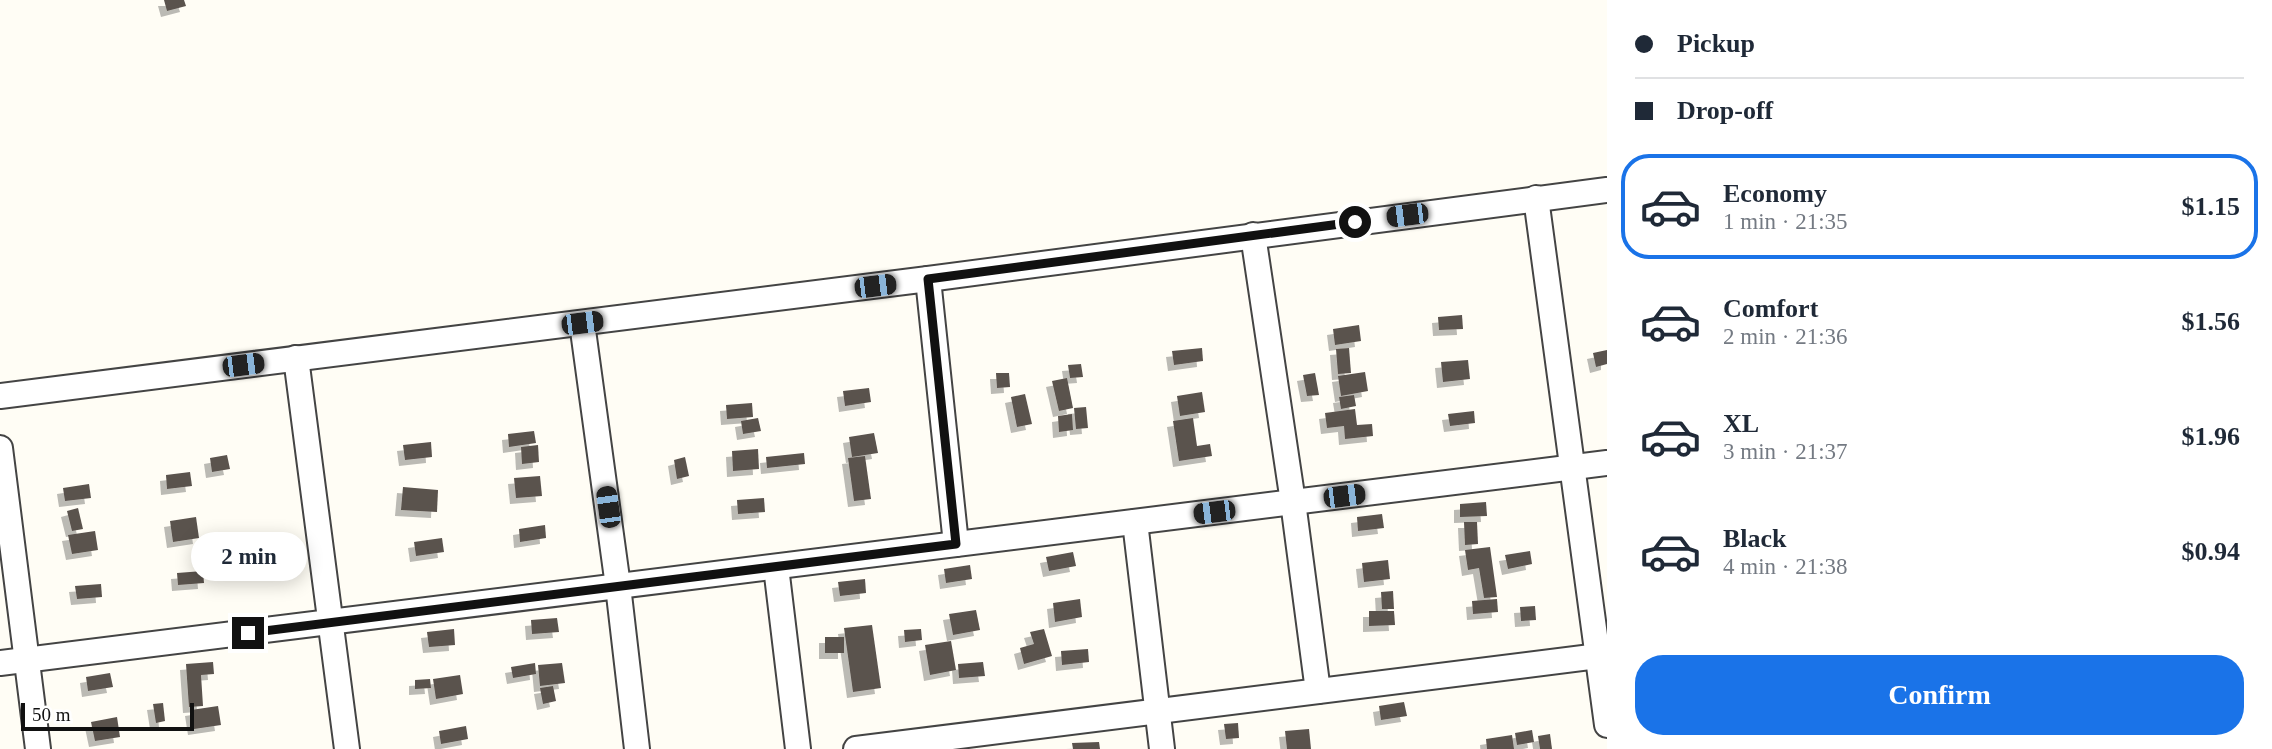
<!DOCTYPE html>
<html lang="en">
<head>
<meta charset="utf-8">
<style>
  body { margin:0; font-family:Georgia,serif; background:#f6f6f7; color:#1f2937; height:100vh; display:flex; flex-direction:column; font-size:26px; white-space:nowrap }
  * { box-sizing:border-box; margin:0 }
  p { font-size:23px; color:#747a83 }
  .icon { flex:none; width:38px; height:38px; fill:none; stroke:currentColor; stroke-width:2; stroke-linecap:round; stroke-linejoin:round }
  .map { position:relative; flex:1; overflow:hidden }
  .side { display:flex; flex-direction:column; background:#fff; width:665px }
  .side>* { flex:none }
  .guide { display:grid; align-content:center; height:154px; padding:0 28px; background:#fff }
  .scale { position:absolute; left:21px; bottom:18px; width:173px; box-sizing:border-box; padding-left:7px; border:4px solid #111; border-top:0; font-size:19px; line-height:24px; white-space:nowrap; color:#111; -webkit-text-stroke:5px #fff; paint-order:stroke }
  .end { position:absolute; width:32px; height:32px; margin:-16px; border:9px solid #111; background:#fff; box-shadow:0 0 0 4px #fff }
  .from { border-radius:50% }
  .bubble { position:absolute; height:49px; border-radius:24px; background:#fff; box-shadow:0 4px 18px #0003; font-size:23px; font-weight:700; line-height:49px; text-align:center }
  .car { position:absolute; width:21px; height:42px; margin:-21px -10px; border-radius:9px; box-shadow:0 0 5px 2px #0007; background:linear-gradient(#222 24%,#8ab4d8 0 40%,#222 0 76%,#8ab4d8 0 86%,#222 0) }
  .guide b { display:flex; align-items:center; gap:24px; height:66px; font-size:26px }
  .guide b+b { border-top:2px solid #e0e1e3 }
  .guide i { width:18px; height:18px; background:#1f2937 }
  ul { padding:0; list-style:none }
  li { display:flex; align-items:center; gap:21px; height:105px; margin:0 14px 10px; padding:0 14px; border:4px solid transparent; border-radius:28px }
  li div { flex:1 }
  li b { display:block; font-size:26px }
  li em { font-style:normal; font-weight:700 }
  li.active { border-color:#1a73e8 }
  li>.icon { width:63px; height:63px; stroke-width:1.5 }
  .primary-button { display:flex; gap:14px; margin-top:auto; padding:14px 28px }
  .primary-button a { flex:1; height:80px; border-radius:28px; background:#1a73e8; color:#fff; font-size:28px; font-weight:700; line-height:80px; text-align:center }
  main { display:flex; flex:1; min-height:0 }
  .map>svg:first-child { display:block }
</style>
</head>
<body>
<main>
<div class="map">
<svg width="1607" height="749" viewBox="0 0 1607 749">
  <defs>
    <filter id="shadow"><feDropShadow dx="-6" dy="6" stdDeviation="0" flood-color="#0004"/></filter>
  </defs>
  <rect width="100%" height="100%" fill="#fffdf5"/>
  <g fill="#5a524d" filter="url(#shadow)">
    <path d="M164,0H184L186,6L167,11Z"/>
    <path d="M1462,315L1463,329L1439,330L1438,317Z"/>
    <path d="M1359,325L1361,341L1335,345L1333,329Z"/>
    <path d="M1202,348L1203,361L1174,365L1172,351Z"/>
    <path d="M1349,348L1351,373L1338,374L1336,349Z"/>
    <path d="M1607,350V364L1596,367L1593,353Z"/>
    <path d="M1468,360L1470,379L1443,382L1441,362Z"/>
    <path d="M1081,364L1083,377L1070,378L1068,365Z"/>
    <path d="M1365,372L1368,391L1341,396L1338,376Z"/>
    <path d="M996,373H1009L1010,387L997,388Z"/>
    <path d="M1315,373L1319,395L1307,396L1303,375Z"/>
    <path d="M1067,378L1073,408L1059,411L1052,381Z"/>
    <path d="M869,388L871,402L845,406L843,391Z"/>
    <path d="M1202,392L1205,412L1180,416L1177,396Z"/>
    <path d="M1025,394L1032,424L1017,427L1011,397Z"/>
    <path d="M1354,395L1356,406L1341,409L1339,397Z"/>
    <path d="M752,403L753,417L727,419L726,405Z"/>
    <path d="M1086,407L1088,428L1076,429L1074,408Z"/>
    <path d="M1355,409L1357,425L1372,424L1373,436L1345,439L1344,426L1327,428L1325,413Z"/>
    <path d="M1474,411L1475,423L1450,426L1448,414Z"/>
    <path d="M1072,414L1073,430L1059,432L1058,416Z"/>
    <path d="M758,418L761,431L743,434L741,421Z"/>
    <path d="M1193,418L1197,446L1210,444L1212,456L1179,461L1173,421Z"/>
    <path d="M534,431L536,443L509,447L508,434Z"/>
    <path d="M874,433L878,453L852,457L849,437Z"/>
    <path d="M431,442L432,457L405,460L403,445Z"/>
    <path d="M538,445L539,462L522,464L521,447Z"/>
    <path d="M758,449L759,469L733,471L732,451Z"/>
    <path d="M804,453L805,464L767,468L766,457Z"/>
    <path d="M227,455L230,469L212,472L210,458Z"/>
    <path d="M865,456L871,499L854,501L848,458Z"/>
    <path d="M685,457L689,476L677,479L674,460Z"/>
    <path d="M190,472L192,486L167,489L166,475Z"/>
    <path d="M540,476L542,496L516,498L514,478Z"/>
    <path d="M89,484L91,498L65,501L63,488Z"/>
    <path d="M403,487L438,490L437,512L401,510Z"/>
    <path d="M764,498L765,512L738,514L737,500Z"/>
    <path d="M1486,502L1487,516L1460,517V504Z"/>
    <path d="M78,508L83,529L72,531L67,511Z"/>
    <path d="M1382,514L1384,528L1358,531L1357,517Z"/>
    <path d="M196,517L199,538L173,542L170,521Z"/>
    <path d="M1464,522H1477L1478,544L1465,545Z"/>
    <path d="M545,525L546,538L520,542L519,529Z"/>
    <path d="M95,531L98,550L72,554L68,535Z"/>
    <path d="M442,538L444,552L416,556L414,542Z"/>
    <path d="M1490,547L1497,597L1484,598L1479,568L1468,570L1465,550Z"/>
    <path d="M1530,551L1532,564L1508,569L1505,555Z"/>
    <path d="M1073,552L1076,566L1049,571L1046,557Z"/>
    <path d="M1388,560L1390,579L1364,582L1362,563Z"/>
    <path d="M970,565L972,579L946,583L944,569Z"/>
    <path d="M203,571L204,583L178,585L177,573Z"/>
    <path d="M865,579L866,593L840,596L838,582Z"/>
    <path d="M101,584L102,597L77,599L75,586Z"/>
    <path d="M1393,591L1394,609H1382L1381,592Z"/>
    <path d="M1080,599L1082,617L1055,622L1053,603Z"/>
    <path d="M1497,599L1498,612L1473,614L1472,601Z"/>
    <path d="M1535,606L1536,620L1521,621L1520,607Z"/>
    <path d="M976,610L980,630L953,635L949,614Z"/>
    <path d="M1369,611H1394L1395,625L1369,626Z"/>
    <path d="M557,618L559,632L532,634L531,620Z"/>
    <path d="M872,625L881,688L853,692L844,628Z"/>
    <path d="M454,629L455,645L429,647L427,632Z"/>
    <path d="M921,629L922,640L905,642L904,630Z"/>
    <path d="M1044,629L1052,656L1024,664L1020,648L1034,644L1030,632Z"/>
    <rect x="825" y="637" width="19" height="16"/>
    <path d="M951,641L956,670L930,675L925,645Z"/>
    <path d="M1088,649L1089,662L1062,665L1061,651Z"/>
    <path d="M213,662L214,674L201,675L203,706L189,707L186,664Z"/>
    <path d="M983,662L985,676L959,678L958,664Z"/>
    <path d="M535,663L536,674L513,678L511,667Z"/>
    <path d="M562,663L565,683L540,686L538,665Z"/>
    <path d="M110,673L113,687L88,691L86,677Z"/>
    <path d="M460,675L463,694L436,699L433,679Z"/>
    <path d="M430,679L431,688L415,689V680Z"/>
    <path d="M553,686L556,701L543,704L540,688Z"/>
    <path d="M1404,702L1407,716L1381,720L1379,706Z"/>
    <path d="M163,703L165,721L156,723L153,704Z"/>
    <path d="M218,706L221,725L194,729L191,710Z"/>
    <path d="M117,717L120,737L95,741L91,722Z"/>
    <path d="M1238,723L1239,738L1226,739L1224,724Z"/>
    <path d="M466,726L468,739L441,744L439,731Z"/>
    <path d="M1309,729L1311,749H1287L1285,731Z"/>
    <path d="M1532,730L1534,742L1517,745L1515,733Z"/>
    <path d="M1550,734L1552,749H1540L1538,736Z"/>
    <path d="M1512,735L1514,749H1487L1486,739Z"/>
    <path d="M1099,742L1100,749H1073L1072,743Z"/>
  </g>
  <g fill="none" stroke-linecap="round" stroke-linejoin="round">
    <defs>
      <g id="minor">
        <path d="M1536,198L1607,725"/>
        <path d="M1253,235L1293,502L1318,691"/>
        <path d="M928,279L956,544"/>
        <path d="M582,323L618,586L637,749"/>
        <path d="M296,358L347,749"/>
        <path d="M0,396L928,279L1607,190"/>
        <path d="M0,448L38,749"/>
        <path d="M1135,522L1162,749"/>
        <path d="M776,567L798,749"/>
        <path d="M0,663L1607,463"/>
        <path d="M856,749L1607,655"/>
      </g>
    </defs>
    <use href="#minor" stroke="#444" stroke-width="28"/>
    <use href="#minor" stroke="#fff" stroke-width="24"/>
  </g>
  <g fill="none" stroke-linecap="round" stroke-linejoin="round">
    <path stroke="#111" stroke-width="9" d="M248,633L956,544L928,279L1355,222"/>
  </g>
</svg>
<div class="scale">50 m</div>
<i class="end from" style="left:1355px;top:222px"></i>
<i class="end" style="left:248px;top:633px"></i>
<div class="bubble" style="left:191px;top:532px;width:116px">2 min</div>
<i class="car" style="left:1407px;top:215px;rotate:263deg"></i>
<i class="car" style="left:875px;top:286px;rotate:83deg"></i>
<i class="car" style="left:582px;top:323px;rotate:83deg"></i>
<i class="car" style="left:243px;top:365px;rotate:83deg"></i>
<i class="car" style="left:1344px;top:496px;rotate:83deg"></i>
<i class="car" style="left:608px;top:507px;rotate:352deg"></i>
<i class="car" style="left:1214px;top:512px;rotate:263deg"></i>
</div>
<section class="side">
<div class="guide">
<b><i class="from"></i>Pickup</b>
<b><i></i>Drop-off</b>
</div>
<ul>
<li class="active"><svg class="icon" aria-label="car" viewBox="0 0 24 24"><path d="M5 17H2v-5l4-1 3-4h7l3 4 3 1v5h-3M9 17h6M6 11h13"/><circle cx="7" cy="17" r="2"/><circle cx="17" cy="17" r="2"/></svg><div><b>Economy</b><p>1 min · 21:35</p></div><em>$1.15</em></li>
<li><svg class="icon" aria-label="car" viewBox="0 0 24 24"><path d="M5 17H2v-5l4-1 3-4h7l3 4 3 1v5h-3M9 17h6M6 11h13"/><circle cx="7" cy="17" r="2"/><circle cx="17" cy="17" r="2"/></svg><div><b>Comfort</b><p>2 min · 21:36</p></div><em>$1.56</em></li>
<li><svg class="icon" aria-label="car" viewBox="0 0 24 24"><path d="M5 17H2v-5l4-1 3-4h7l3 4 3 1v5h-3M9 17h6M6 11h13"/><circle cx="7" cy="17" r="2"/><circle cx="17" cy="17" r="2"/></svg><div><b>XL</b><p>3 min · 21:37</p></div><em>$1.96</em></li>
<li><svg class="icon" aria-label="car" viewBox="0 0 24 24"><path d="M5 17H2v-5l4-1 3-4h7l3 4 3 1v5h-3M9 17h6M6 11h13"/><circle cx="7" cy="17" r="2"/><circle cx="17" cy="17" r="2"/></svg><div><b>Black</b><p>4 min · 21:38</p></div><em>$0.94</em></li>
</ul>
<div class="primary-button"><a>Confirm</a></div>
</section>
</main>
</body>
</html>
